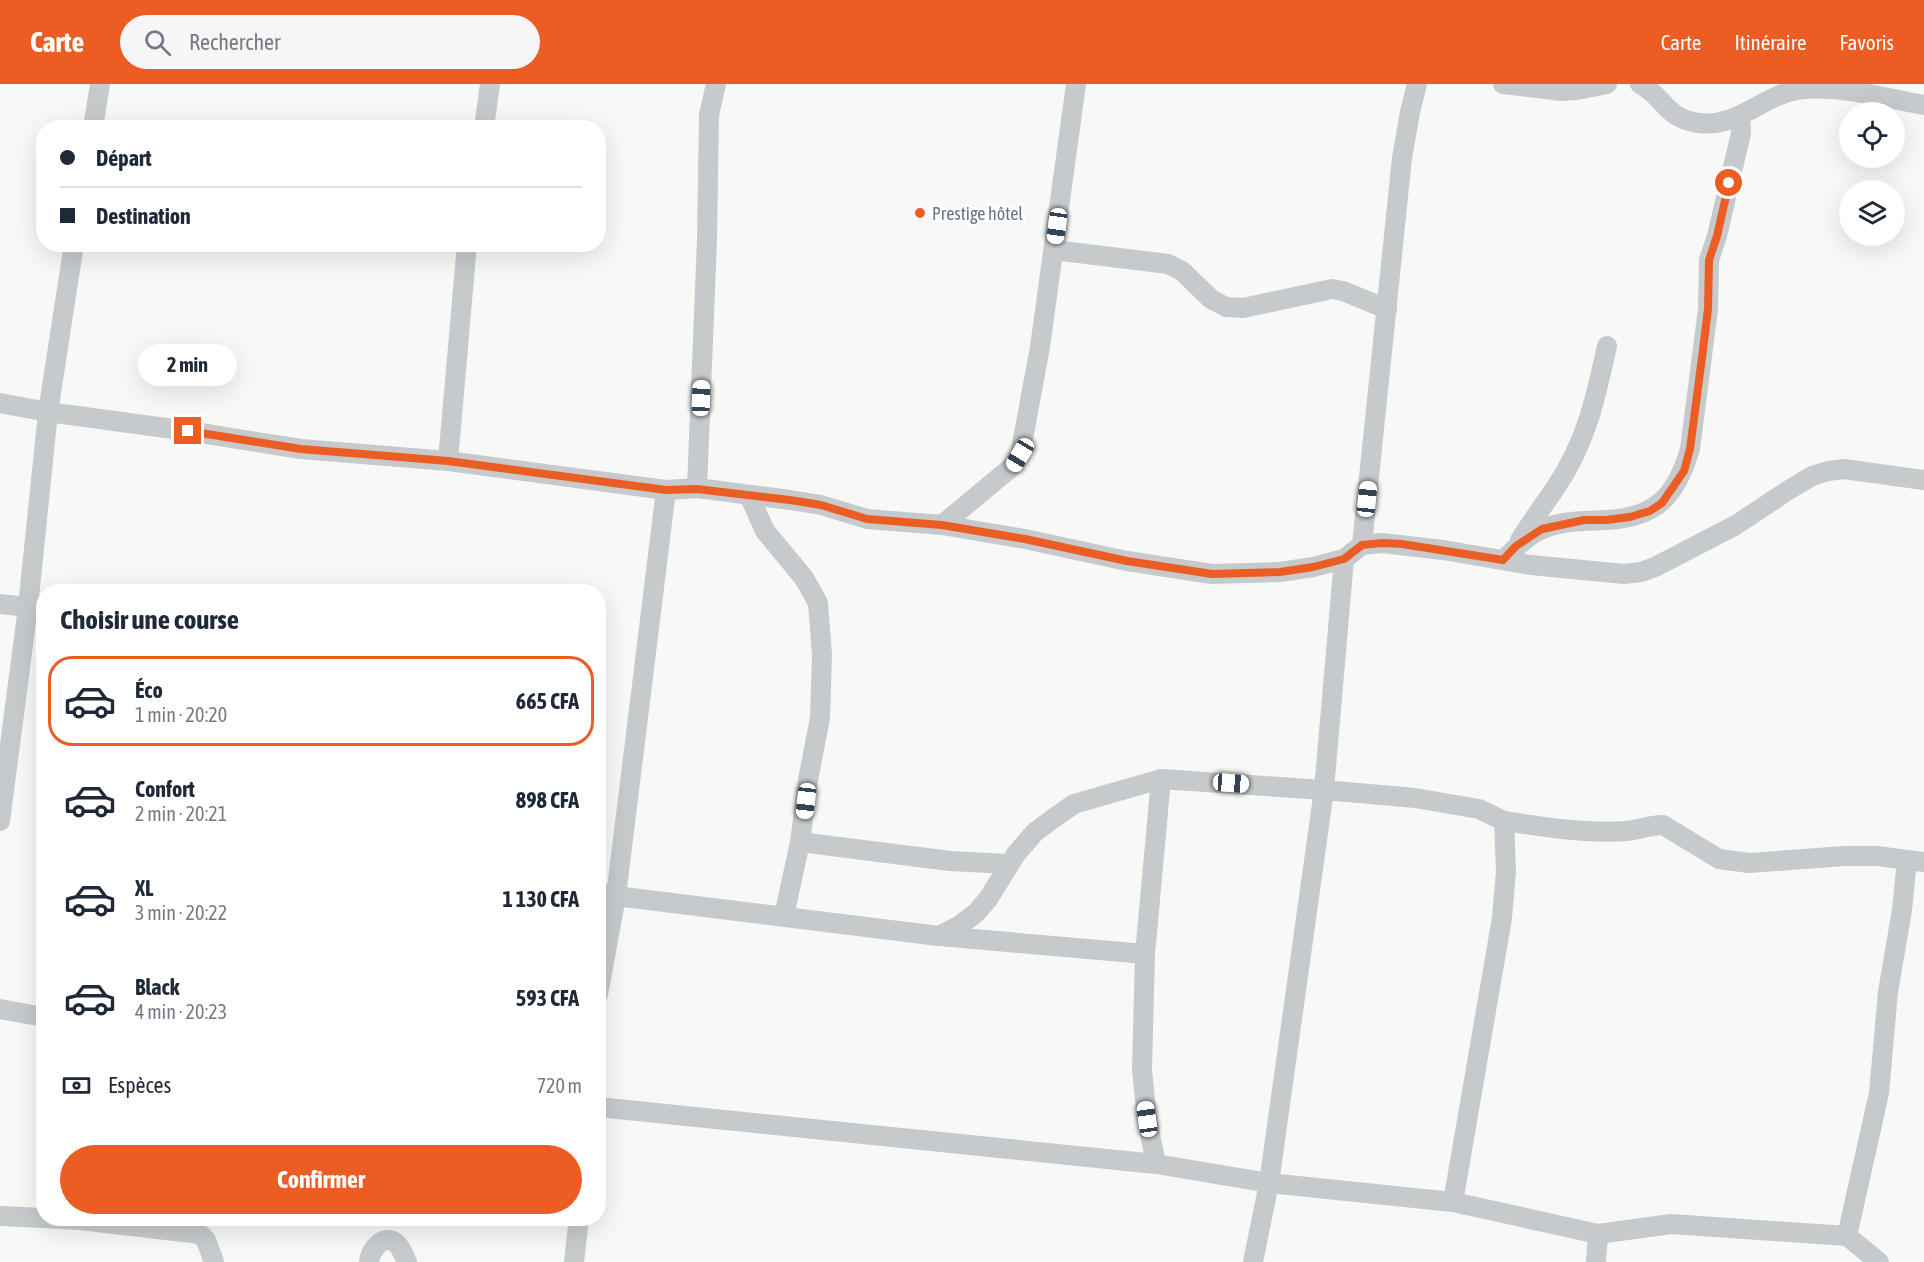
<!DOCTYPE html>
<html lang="fr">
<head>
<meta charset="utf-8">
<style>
  body { margin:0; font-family:"Asap Condensed",sans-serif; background:#f6f6f7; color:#1f2937; height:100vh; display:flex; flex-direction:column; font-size:22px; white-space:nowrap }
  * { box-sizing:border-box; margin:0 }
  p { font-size:20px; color:#747a83 }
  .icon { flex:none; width:33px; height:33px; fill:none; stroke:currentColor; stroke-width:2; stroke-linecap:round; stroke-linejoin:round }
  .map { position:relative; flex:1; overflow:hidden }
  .drawer { position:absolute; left:36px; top:500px; width:570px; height:642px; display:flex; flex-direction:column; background:#fff; border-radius:24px; box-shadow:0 6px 24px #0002 }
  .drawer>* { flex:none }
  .guide { position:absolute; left:36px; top:36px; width:570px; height:132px; border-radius:24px; box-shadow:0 6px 24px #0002; display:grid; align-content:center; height:132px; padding:0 24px; background:#fff }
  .fabs { position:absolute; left:1839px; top:18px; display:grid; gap:12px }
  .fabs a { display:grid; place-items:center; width:66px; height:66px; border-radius:50%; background:#fff; box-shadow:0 6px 24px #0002; font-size:30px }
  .end { position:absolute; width:27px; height:27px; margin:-14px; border:8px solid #eb5d23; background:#fff; box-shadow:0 0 0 3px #fff }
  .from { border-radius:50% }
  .bubble { position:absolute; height:42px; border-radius:21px; background:#fff; box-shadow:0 6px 24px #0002; font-size:20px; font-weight:700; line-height:42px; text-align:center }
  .car { position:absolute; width:18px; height:36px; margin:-18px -9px; border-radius:8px; box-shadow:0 0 4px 2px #0007; background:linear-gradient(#fff 24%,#345 0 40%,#fff 0 76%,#345 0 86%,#fff 0) }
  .guide b { display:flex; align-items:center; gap:21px; height:57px; font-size:22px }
  .guide b+b { border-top:2px solid #e0e1e3 }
  .guide i { width:15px; height:15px; background:#1f2937 }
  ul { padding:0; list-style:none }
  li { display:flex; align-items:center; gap:18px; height:90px; margin:0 12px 9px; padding:0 12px; border:3px solid transparent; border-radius:24px }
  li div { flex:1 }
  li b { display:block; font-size:22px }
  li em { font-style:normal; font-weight:700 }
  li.on { border-color:#eb5d23 }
  li>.icon { width:54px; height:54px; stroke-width:1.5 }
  h2 { padding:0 24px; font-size:27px; line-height:72px }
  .pay { display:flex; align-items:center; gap:15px; height:66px; padding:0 24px; font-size:22px }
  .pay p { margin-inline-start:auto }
  .button { display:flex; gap:12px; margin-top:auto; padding:12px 24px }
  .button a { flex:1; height:69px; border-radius:36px; background:#eb5d23; color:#fff; font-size:24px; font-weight:700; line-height:69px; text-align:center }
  header { display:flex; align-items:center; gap:36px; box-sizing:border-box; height:84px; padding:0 30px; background:#eb5d23; color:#fff }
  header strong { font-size:28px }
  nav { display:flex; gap:33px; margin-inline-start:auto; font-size:21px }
  .search { width:420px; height:54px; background:#f6f6f7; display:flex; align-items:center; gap:15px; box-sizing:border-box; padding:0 21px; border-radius:33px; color:#747a83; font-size:22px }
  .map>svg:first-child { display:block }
</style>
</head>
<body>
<header>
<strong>Carte</strong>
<div class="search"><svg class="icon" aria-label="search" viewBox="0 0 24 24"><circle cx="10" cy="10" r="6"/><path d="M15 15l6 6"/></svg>Rechercher</div>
<nav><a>Carte</a><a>Itinéraire</a><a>Favoris</a></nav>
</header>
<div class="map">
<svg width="1924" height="1178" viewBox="0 0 1924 1178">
  <rect width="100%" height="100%" fill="#f8f8f6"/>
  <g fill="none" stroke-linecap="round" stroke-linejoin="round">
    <g stroke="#c6cacd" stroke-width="20">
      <path d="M1503,0L1562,7L1577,6L1607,0"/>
      <path d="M1640,0C1665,13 1665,35 1699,39C1737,44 1762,12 1797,6C1836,0 1885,14 1924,21"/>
      <path d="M93,44L100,0"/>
      <path d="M484,44L490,0"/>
      <path d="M1054,166L1168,180L1182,187L1211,215L1226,223L1243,224L1332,205L1343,207L1387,225"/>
      <path d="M0,319L48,328L188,347L301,365L448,377L666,406L697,404L790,416L821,421L867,435L942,441L1025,455L1127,477L1212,490L1280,488L1313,483L1344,475L1362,461L1382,459L1443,466L1531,481L1624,490L1641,488L1655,483L1736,441L1787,407L1812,392L1828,387L1844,385L1924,396"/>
      <path d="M448,377L467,160"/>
      <path d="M697,404L707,156L709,31L716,0"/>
      <path d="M749,411L765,447L804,494L818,519L822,571L820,634L808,696L800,758L784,832"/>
      <path d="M942,441L1013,382L1020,371L1040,263L1076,0"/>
      <path d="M1520,456C1531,438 1544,421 1556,403C1586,359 1596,313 1607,262"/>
      <path d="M1362,461L1402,74L1410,28L1417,0"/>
      <path d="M1503,476C1515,465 1527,451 1543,445C1563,436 1586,437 1607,436C1657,433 1676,412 1690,365L1708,225L1709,176L1717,152L1741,49L1740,32"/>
      <path d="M0,520L28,523"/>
      <path d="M0,737L28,523L48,328L74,160"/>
      <path d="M1504,737C1544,743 1586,750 1626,747C1639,746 1650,741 1663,741L1719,775L1749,779L1845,772H1877L1924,778"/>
      <path d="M800,758L950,777L1008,780"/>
      <path d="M598,808L616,812L939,852L960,841L976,829L988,815L1016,770L1035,748L1054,734L1074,720L1161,695L1324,706L1415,714L1479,725L1504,737L1506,788L1502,834L1453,1118"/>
      <path d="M939,852L1145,870"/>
      <path d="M598,911L616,812L666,406"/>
      <path d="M0,925L44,933"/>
      <path d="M598,1023L1156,1080L1269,1099L1453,1118L1598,1150L1671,1140L1847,1152L1879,1178"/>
      <path d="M1156,1080L1147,1035L1142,986L1145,870L1161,695"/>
      <path d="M0,1132L44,1134"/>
      <path d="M44,1134L80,1136L200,1150L206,1156L214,1178"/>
      <path d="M1847,1152L1879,1009L1888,908L1902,826L1907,776"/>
      <path d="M369,1178C370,1168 380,1152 393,1157C400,1161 404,1171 407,1178"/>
      <path d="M574,1178L579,1134"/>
      <path d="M1253,1178L1269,1099L1324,706L1344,475"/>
      <path d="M1596,1178L1598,1150"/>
    </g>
  </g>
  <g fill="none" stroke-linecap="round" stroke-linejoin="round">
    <path stroke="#eb5d23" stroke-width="8" d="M188,347L301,365L448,377L666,406L697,405L790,416L821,421L867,435L942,441L983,448L1025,455L1127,477L1212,490L1280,488L1313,483L1344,475L1362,461L1382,459L1402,460L1503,476L1516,462L1542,445L1584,436H1606L1630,433L1650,427L1662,419L1684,387L1690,365L1703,266L1708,225L1709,176L1717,152L1729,99"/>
  </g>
  <circle fill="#eb5d23" stroke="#fff" stroke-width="2" cx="920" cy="129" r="6"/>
  <g text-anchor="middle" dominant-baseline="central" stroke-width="6" stroke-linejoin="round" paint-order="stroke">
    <g font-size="18" fill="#678" stroke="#fff" text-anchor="start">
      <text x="932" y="129">Prestige hôtel</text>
    </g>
  </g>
</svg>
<div class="fabs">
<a><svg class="icon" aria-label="locate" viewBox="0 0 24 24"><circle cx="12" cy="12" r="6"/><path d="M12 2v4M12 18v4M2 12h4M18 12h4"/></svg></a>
<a><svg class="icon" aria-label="layers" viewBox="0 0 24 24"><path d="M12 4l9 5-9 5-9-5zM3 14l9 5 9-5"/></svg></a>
</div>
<i class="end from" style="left:1729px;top:99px"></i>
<i class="end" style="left:188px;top:347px"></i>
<div class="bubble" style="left:138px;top:260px;width:99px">2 min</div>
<i class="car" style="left:1057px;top:142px;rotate:188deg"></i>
<i class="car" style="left:701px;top:314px;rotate:2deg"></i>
<i class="car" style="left:1020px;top:371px;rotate:211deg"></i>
<i class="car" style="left:1367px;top:415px;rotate:6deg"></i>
<i class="car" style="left:1231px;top:699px;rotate:94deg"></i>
<i class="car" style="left:806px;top:717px;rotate:187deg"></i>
<i class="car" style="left:1147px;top:1035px;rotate:352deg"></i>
<div class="guide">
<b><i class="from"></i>Départ</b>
<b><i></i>Destination</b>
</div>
<section class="drawer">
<h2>Choisir une course</h2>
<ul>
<li class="on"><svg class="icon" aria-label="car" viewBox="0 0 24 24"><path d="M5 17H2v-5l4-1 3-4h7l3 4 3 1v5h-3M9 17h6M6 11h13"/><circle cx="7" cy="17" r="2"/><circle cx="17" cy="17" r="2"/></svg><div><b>Éco</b><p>1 min · 20:20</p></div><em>665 CFA</em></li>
<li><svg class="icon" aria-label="car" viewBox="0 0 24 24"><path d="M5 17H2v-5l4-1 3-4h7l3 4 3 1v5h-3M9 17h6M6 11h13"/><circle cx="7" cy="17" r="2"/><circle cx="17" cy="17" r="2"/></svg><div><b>Confort</b><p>2 min · 20:21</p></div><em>898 CFA</em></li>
<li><svg class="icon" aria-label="car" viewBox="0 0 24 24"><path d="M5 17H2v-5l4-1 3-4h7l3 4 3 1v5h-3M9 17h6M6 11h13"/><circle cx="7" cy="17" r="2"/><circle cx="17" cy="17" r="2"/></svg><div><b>XL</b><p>3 min · 20:22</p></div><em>1 130 CFA</em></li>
<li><svg class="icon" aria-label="car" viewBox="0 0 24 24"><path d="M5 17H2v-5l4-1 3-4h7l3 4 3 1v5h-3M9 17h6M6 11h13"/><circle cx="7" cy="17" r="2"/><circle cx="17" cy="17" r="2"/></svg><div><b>Black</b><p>4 min · 20:23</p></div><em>593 CFA</em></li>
</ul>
<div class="pay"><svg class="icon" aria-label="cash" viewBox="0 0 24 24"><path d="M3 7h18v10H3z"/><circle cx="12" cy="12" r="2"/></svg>Espèces<p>720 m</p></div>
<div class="button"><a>Confirmer</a></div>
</section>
</div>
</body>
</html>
